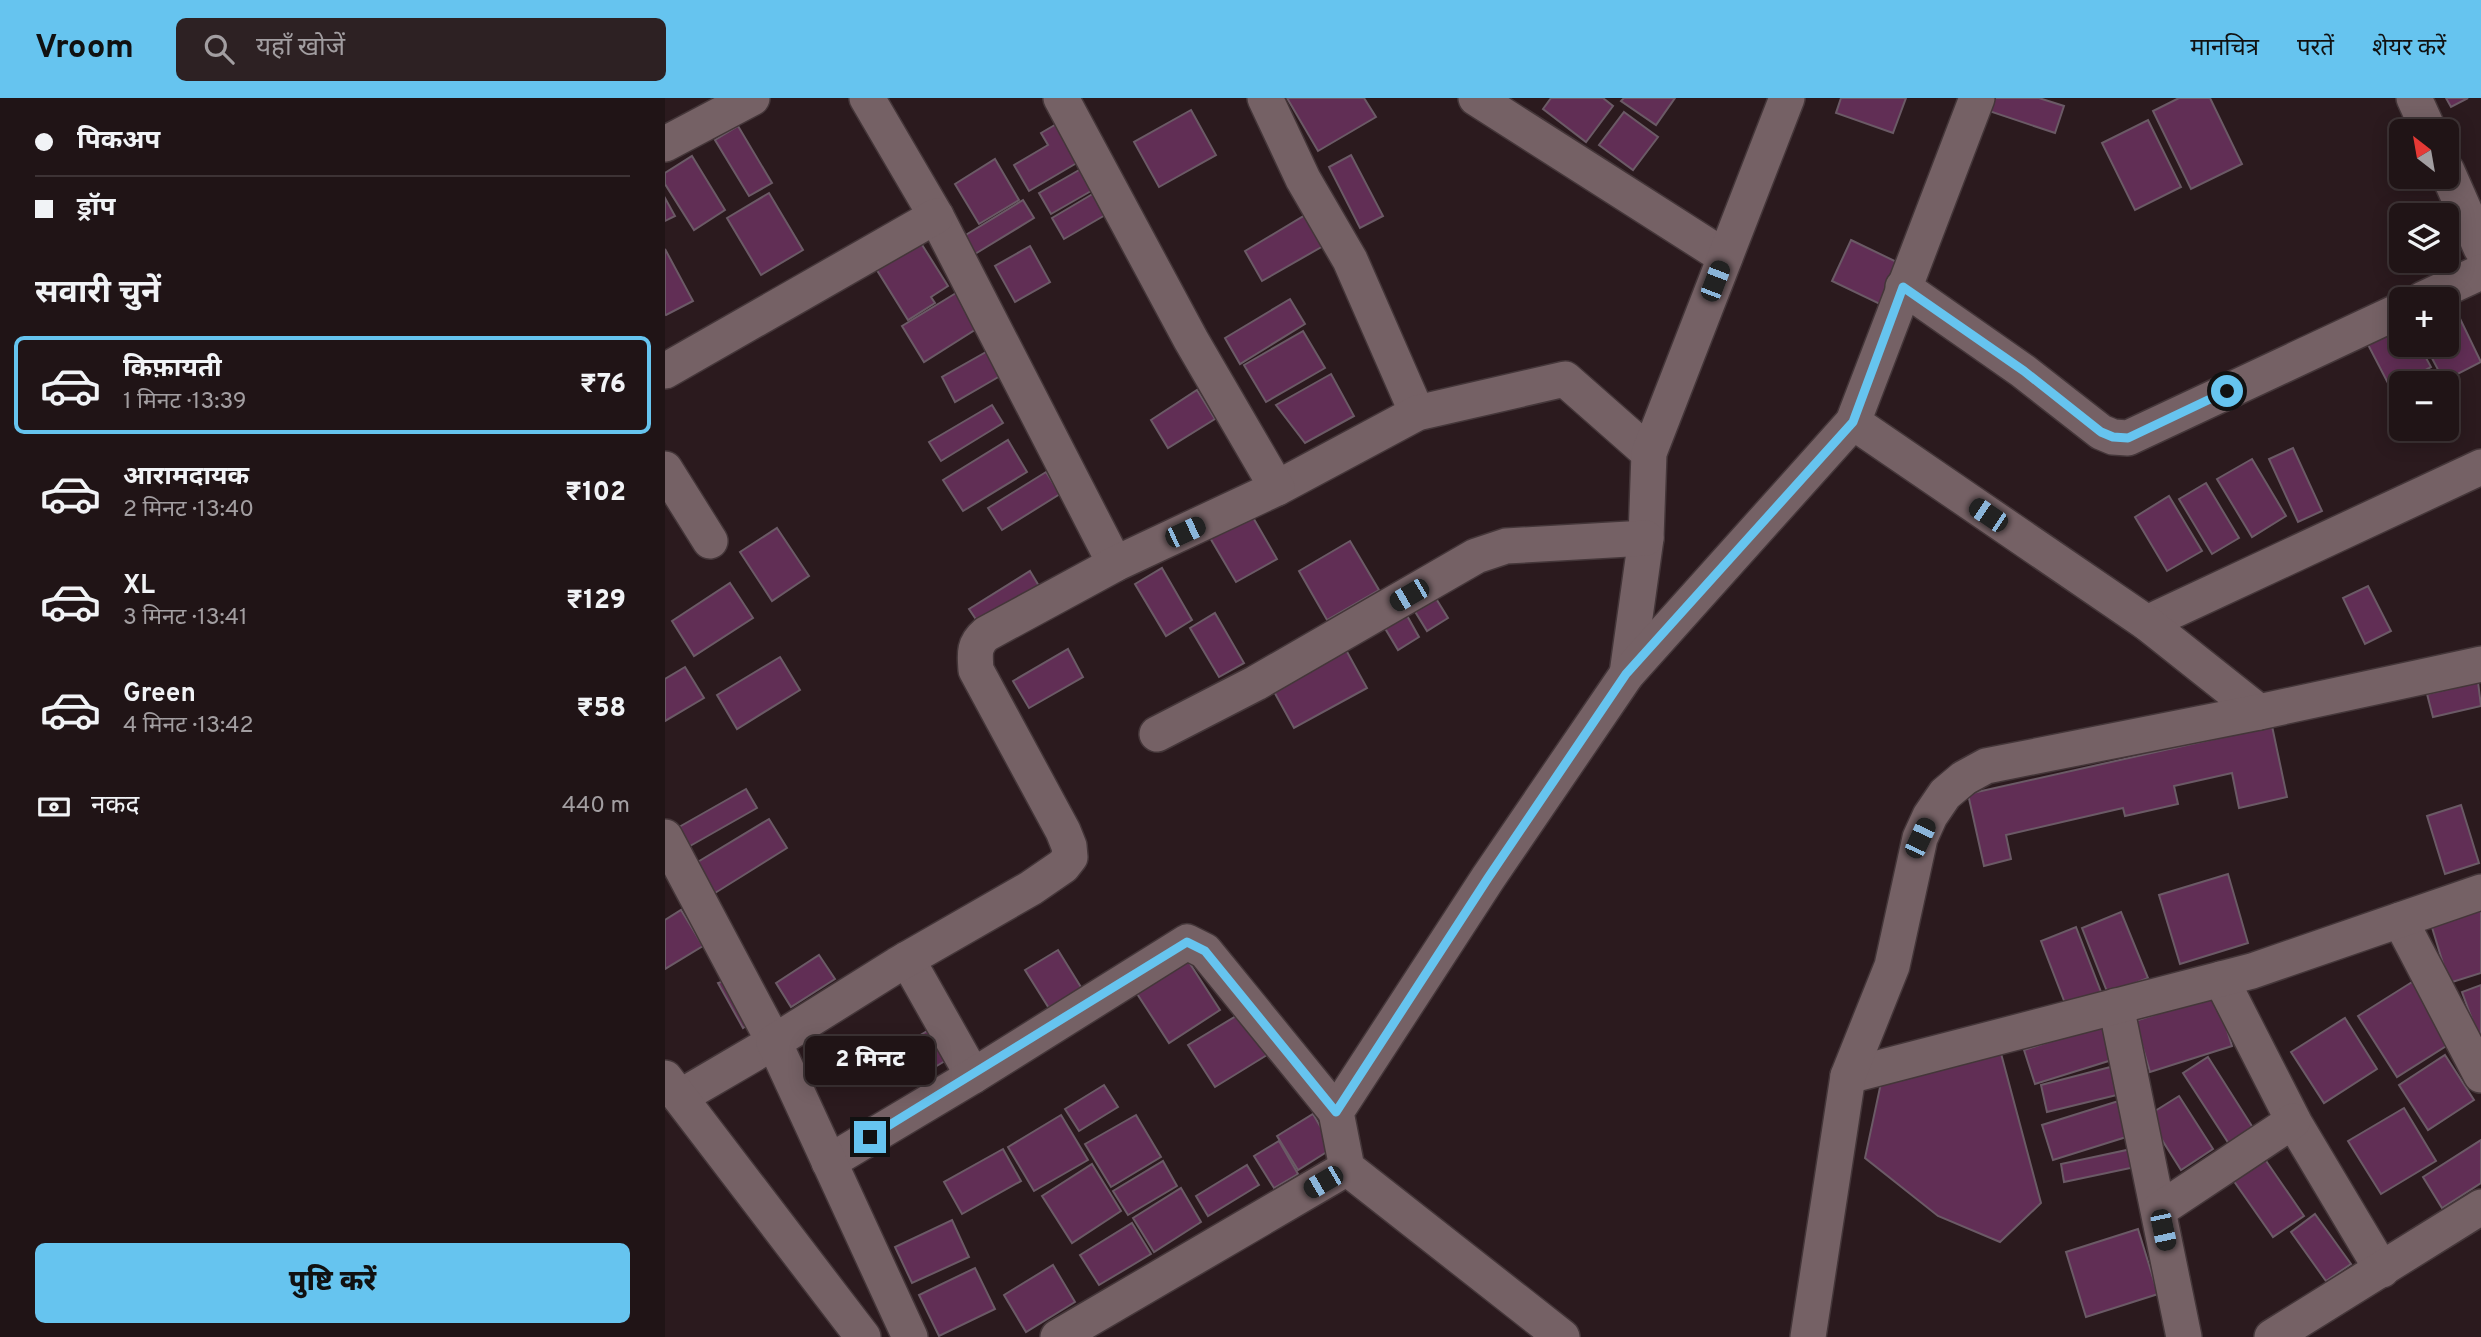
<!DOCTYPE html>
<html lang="hi">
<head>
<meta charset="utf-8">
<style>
  body { margin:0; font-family:Overpass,"Noto Sans Devanagari",sans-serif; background:#2d2123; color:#f1f3f6; height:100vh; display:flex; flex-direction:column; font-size:26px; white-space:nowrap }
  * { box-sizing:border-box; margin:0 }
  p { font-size:23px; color:#a29ea1 }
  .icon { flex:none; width:38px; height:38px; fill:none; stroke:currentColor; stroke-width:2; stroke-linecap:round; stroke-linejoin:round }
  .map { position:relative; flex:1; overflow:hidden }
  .panel { display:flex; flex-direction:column; background:#201416; width:665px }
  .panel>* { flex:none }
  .guide { display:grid; align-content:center; height:154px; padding:0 35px; background:#201416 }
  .needle { width:46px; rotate:329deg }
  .controls { position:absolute; left:1724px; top:21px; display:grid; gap:14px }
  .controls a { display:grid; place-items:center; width:70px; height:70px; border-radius:10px; background:#201416; box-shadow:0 4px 18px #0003,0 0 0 2px #3d3335; font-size:35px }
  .end { position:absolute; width:32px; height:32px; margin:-16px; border:9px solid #66c4ef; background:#111; box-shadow:0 0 0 4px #111 }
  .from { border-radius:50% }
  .bubble { position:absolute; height:49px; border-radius:10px; background:#201416; box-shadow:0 4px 18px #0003,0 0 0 2px #3d3335; font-size:23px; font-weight:800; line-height:49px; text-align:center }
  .car { position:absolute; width:21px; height:42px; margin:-21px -10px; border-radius:9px; box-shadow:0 0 5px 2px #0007; background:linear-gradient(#222 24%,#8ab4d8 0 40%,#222 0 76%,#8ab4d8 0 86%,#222 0) }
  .guide b { display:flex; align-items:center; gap:24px; height:66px; font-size:26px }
  .guide b+b { border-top:2px solid #3d3335 }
  .guide i { width:18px; height:18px; background:#f1f3f6 }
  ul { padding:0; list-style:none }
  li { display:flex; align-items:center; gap:21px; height:98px; margin:0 14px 10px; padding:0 21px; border:4px solid transparent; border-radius:10px }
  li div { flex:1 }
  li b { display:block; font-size:26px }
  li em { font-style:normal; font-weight:800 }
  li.current { border-color:#66c4ef }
  li>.icon { width:63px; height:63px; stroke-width:1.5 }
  h2 { padding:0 35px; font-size:32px; line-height:84px }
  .pay { display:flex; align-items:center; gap:18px; height:77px; padding:0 35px; font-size:26px }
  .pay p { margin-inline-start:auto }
  .cta { display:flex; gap:14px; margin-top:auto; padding:14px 35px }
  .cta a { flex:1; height:80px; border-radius:10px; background:#66c4ef; color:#111; font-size:28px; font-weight:800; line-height:80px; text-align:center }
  header { display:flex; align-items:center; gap:42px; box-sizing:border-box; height:98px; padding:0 35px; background:#66c4ef; color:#111 }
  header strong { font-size:33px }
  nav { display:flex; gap:38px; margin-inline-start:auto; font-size:24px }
  .search { width:490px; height:63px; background:#2d2123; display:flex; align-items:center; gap:18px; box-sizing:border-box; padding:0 24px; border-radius:10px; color:#a29ea1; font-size:26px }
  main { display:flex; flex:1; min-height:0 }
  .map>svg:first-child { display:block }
</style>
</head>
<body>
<header>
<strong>Vroom</strong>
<div class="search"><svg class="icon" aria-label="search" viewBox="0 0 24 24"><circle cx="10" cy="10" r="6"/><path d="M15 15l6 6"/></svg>यहाँ खोजें</div>
<nav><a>मानचित्र</a><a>परतें</a><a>शेयर करें</a></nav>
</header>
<main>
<section class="panel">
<div class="guide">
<b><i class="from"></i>पिकअप</b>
<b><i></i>ड्रॉप</b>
</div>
<h2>सवारी चुनें</h2>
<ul>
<li class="current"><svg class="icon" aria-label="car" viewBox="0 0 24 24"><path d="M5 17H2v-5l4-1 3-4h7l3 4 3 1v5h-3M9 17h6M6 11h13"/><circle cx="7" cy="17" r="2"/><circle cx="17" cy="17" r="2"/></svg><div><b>किफ़ायती</b><p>1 मिनट · 13:39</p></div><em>₹76</em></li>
<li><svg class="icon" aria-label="car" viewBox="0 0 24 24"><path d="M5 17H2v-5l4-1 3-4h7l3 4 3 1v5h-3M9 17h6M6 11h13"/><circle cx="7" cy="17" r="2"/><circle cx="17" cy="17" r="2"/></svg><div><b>आरामदायक</b><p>2 मिनट · 13:40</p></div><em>₹102</em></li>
<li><svg class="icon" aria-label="car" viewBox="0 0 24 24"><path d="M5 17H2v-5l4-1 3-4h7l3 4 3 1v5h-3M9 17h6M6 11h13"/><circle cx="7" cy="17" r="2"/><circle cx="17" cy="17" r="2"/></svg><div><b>XL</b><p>3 मिनट · 13:41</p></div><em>₹129</em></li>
<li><svg class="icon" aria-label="car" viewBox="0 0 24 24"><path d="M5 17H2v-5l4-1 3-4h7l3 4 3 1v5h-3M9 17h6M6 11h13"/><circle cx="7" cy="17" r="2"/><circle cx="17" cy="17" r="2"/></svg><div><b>Green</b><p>4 मिनट · 13:42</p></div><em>₹58</em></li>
</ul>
<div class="pay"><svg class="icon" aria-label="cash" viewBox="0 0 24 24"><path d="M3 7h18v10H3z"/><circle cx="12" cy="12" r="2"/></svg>नकद<p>440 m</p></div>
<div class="cta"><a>पुष्टि करें</a></div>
</section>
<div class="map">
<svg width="1816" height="1239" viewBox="0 0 1816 1239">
  <rect width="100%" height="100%" fill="#2b1a1e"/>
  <g fill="#612e55" stroke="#6b5a66" stroke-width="2">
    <path d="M622,0H699L711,19L653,53Z"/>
    <path d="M886,0H938L948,8L921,44L878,11Z"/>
    <path d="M959,0H1010L991,27L956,3Z"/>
    <path d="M1176,0H1241L1228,35L1171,15Z"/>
    <path d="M1322,0H1374L1399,8L1390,35L1318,11Z"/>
    <path d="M1514,0H1545L1577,66L1526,91L1488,13Z"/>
    <path d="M1781,0H1803L1786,9Z"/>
    <path d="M526,12L551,57L494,89L469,44Z"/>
    <path d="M959,14L993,39L968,72L934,47Z"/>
    <path d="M400,21L422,59L364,93L349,67L383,47L376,35Z"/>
    <path d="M1483,22L1516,89L1470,112L1437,45Z"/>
    <path d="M73,28L107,85L84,98L50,42Z"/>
    <path d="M686,57L718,118L695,130L664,69Z"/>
    <path d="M27,58L60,112L29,132L0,86V75Z"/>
    <path d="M330,61L354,102L314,126L290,86Z"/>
    <path d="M428,64L440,85L386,116L374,95Z"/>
    <path d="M441,88L454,109L399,141L387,120Z"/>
    <path d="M104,95L138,152L96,177L62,120Z"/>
    <path d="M0,100L10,118L0,123Z"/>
    <path d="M358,102L369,120L310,156L299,138Z"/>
    <path d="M642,116L660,147L597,183L580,153Z"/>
    <path d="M249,134L283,188L266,199L270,205L243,222L205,161Z"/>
    <path d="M1186,142L1238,167L1219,208L1167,183Z"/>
    <path d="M365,148L385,184L350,204L330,168Z"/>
    <path d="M0,151L28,203L1,217L0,216Z"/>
    <path d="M291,195L313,230L259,264L237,228Z"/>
    <path d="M625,201L640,226L575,266L560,240Z"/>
    <path d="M1786,202L1816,264L1779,283L1760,247H1782V204Z"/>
    <path d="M1736,220V247H1754L1766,269L1726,291L1699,239Z"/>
    <path d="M638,233L660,270L601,304L579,267Z"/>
    <path d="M328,250L342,274L290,304L277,279Z"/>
    <path d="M666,276L689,318L640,345L611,307Z"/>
    <path d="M532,292L550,321L503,350L486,322Z"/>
    <path d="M327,307L338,325L276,363L264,344Z"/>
    <path d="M343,342L362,374L298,413L278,382Z"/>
    <path d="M1628,350L1657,413L1633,424L1604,361Z"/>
    <path d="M1587,361L1621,418L1587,439L1552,381Z"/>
    <path d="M381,374L395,396L337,432L323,410Z"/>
    <path d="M1541,385L1574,440L1547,456L1514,401Z"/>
    <path d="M1504,398L1537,453L1502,473L1470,419Z"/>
    <path d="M582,409L612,461L571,484L541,433Z"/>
    <path d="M112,430L144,478L107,503L75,454Z"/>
    <path d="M685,443L714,492L662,522L634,473Z"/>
    <path d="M497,470L527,522L501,538L470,486Z"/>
    <path d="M365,473L374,488L314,526L304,511Z"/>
    <path d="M65,485L88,520L29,558L7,523Z"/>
    <path d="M1703,488L1726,533L1700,546L1678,500Z"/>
    <path d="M767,494L783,520L762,533L746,507Z"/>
    <path d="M740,514L754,539L733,552L718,527Z"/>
    <path d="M550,515L579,565L554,579L525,530Z"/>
    <path d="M675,541L702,590L629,630L602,581Z"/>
    <path d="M403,551L418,579L364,610L348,583Z"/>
    <path d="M115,559L135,592L72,631L52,597Z"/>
    <path d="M20,569L39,600L0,623V581Z"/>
    <path d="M1813,584L1816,608L1768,619L1762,596Z"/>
    <path d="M1607,628L1622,699L1574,710L1567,675L1509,688L1513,706L1460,718L1458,710L1341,737L1346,761L1319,768L1303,696Z"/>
    <path d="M81,691L92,710L25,748L14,729Z"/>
    <path d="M1796,707L1814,765L1780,776L1762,718Z"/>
    <path d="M104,721L122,750L50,795L31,765Z"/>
    <path d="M1563,776L1583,845L1515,866L1494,797Z"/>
    <path d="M1816,807V875L1784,885L1765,823Z"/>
    <path d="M16,812L38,848L0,871V822Z"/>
    <path d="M1456,814L1483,880L1443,896L1417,830Z"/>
    <path d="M1411,829L1438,899L1403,913L1376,843Z"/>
    <path d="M393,852L419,894L387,915L360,872Z"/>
    <path d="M518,855L555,912L504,945L467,888Z"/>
    <path d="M154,857L170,881L126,909L111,885Z"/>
    <path d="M1755,879L1794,940L1732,979L1693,918Z"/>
    <path d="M68,880L91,921L78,930L53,885Z"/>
    <path d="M1816,887V946L1797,894Z"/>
    <path d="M1551,897L1567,948L1485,974L1470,923Z"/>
    <path d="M576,915L602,957L550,989L523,947Z"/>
    <path d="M1680,920L1712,971L1659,1005L1626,954Z"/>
    <path d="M282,921L300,951L240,987L222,957Z"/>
    <path d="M1439,926L1450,961L1370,986L1359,952Z"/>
    <path d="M1334,948L1376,1105L1335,1144L1273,1118L1200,1060L1217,980Z"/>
    <path d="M1780,957L1809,1002L1763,1032L1734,987Z"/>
    <path d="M1543,959L1590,1033L1566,1049L1518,975Z"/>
    <path d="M1453,967L1460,995L1382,1014L1376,987Z"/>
    <path d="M439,987L453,1009L414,1033L400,1011Z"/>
    <path d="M1514,998L1548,1051L1516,1072L1482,1018Z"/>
    <path d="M1463,1000L1474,1035L1388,1062L1377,1027Z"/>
    <path d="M1739,1010L1771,1063L1716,1096L1683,1043Z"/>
    <path d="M648,1016L668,1050L633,1072L612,1038Z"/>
    <path d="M396,1017L423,1062L369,1093L343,1049Z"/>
    <path d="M471,1017L496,1059L446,1089L420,1046Z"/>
    <path d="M1816,1042V1085L1777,1110L1758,1079Z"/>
    <path d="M614,1043L633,1076L609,1090L589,1058Z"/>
    <path d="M1471,1050L1475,1068L1399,1084L1396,1066Z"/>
    <path d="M338,1051L356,1083L297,1116L279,1084Z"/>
    <path d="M1597,1057L1639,1118L1608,1139L1566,1079Z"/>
    <path d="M498,1063L512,1088L463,1117L448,1093Z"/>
    <path d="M427,1066L456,1113L407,1145L377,1098Z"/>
    <path d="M582,1067L594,1087L543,1118L531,1098Z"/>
    <path d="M516,1090L536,1124L489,1154L468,1120Z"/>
    <path d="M1650,1116L1686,1166L1661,1183L1626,1134Z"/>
    <path d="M287,1122L304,1159L247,1185L230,1149Z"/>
    <path d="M467,1125L486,1156L434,1187L415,1157Z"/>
    <path d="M1473,1131L1493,1196L1421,1219L1401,1154Z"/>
    <path d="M388,1167L410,1204L361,1234L339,1197Z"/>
    <path d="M310,1170L330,1211L274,1238L254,1197Z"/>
  </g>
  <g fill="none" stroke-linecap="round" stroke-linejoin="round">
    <defs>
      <g id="street">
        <path d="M202,0L271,118L450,466"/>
        <path d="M600,0L638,81L685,162L752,315"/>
        <path d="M811,0L1060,159"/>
        <path d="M1749,0L1764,33"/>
        <path d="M0,46L87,0"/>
        <path d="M1782,73L1816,150"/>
        <path d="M1238,189L1358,273L1436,334L1448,339L1463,340L1736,212"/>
        <path d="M1758,201L1816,174"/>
        <path d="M0,273L271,118"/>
        <path d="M1188,324L1312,0"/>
        <path d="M0,371L45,443"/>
        <path d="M612,390L752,315L900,281L984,355"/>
        <path d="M1482,525L1816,369"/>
        <path d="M962,576L981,440L984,355L1122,0"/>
        <path d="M492,636L591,585L811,458L841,448L981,440"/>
        <path d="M0,739L109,944L15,999"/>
        <path d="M1735,822L1816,977"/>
        <path d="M242,861L308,978"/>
        <path d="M1556,881L1630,1026L1717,1172"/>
        <path d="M1451,908L1519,1239"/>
        <path d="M1183,978L1587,873L1816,794"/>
        <path d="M0,980L198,1239"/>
        <path d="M164,1064L308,978L522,844L540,853L671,1014"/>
        <path d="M1494,1112L1628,1023"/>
        <path d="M245,1239L109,944L232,867L366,790L398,768L405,759L404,748L398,733L311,572C310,557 308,547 321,536L450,466L612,390L526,242L396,0"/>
        <path d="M393,1239L682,1070"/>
        <path d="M897,1239L682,1070L671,1014L823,780L962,576L1188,324L1482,525L1594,614"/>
        <path d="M1143,1239L1183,978L1227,868L1255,740L1265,718L1280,696L1299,680L1321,668L1594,614L1816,566"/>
        <path d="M1607,1239L1816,1109"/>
      </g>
    </defs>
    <use href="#street" stroke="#443639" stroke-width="38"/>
    <use href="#street" stroke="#756165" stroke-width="35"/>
  </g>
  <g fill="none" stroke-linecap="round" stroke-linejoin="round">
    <path stroke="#66c4ef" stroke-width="9" d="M205,1039L522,844L540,853L671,1014L823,780L961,576L1188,324L1238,189L1359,273L1436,334L1448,339L1463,340L1562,293"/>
  </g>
</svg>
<div class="controls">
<a><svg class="needle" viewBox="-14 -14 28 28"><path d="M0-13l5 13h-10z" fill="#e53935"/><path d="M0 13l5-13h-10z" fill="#a29ea1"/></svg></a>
<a><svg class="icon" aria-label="layers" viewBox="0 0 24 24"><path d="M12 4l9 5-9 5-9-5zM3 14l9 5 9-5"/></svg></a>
<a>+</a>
<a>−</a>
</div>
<i class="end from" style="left:1562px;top:293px"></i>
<i class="end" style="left:205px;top:1039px"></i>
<div class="bubble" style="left:140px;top:938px;width:130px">2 मिनट</div>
<i class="car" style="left:1050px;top:183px;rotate:21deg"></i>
<i class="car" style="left:1323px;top:417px;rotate:304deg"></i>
<i class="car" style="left:520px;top:434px;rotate:65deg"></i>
<i class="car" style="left:744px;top:497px;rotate:240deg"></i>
<i class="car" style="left:1255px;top:740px;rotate:25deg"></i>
<i class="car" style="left:658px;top:1084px;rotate:240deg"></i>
<i class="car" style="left:1498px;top:1132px;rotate:168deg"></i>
</div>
</main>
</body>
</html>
